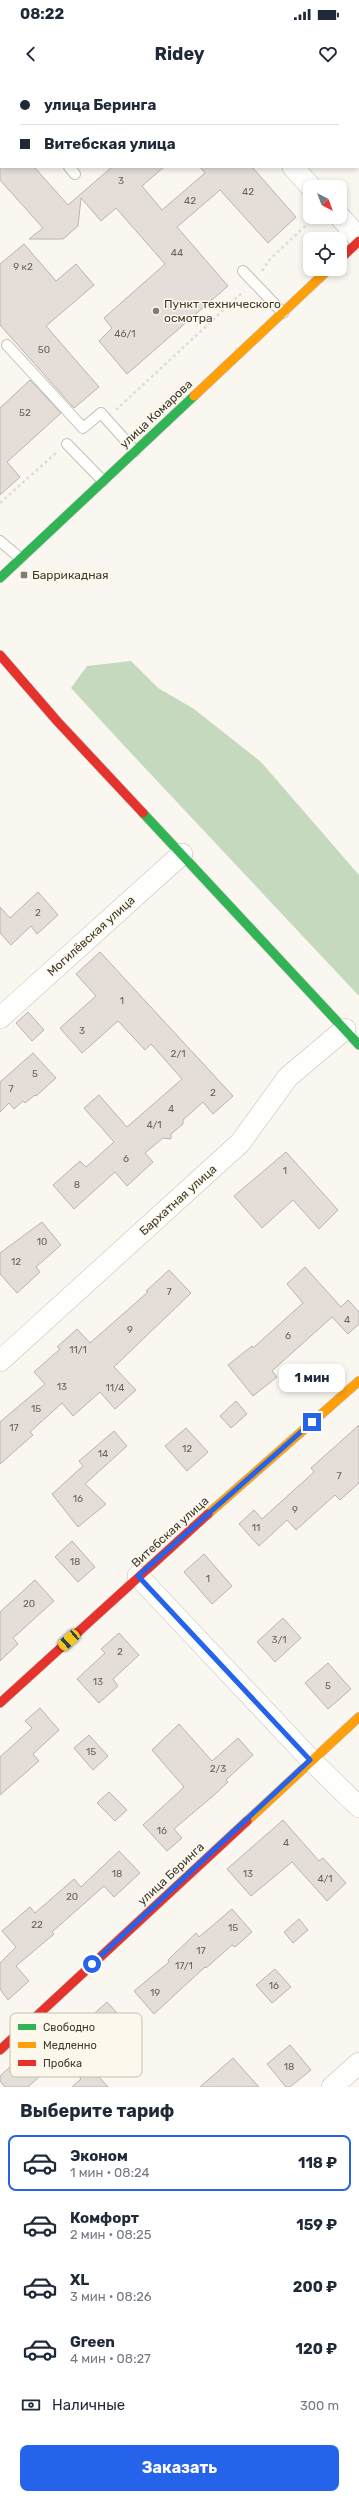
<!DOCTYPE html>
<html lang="ru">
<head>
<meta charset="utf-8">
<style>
  body { margin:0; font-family:Rubik,sans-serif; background:#f6f6f7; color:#1f2937; height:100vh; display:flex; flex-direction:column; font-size:15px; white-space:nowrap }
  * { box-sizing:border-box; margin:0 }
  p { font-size:13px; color:#747a83 }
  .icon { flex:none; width:22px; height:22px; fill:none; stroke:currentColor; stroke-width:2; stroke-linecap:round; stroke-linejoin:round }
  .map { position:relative; height:2007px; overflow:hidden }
  .sheet { display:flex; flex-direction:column; background:#fff; flex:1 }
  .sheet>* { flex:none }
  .hud { position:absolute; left:0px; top:0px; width:359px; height:88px; box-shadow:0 2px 6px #0003; display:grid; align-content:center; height:88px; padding:0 20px; background:#fff }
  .needle { width:26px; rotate:139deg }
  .fabs { position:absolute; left:303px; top:100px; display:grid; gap:8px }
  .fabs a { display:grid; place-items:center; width:44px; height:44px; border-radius:8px; background:#fff; box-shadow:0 2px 6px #0003; font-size:20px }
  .end { position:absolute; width:18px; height:18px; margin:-9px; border:5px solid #2563eb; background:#fff; box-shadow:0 0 0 2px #fff }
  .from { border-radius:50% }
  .bubble { position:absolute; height:28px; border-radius:8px; background:#fff; box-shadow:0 2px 6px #0003; font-size:13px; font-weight:700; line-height:28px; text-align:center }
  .car { position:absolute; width:12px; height:24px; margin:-12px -6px; border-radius:5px; box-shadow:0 0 3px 1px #0007; background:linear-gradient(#f5c518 24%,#345 0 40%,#f5c518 0 76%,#345 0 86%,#f5c518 0) }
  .hud b { display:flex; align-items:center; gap:14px; height:38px; font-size:15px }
  .hud b+b { border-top:1px solid #e0e1e3 }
  .hud i { width:10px; height:10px; background:#1f2937 }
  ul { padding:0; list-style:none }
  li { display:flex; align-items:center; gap:12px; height:56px; margin:0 8px 6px; padding:0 12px; border:2px solid transparent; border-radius:8px }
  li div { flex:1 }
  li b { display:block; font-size:15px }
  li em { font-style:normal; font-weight:700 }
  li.current { border-color:#2563eb }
  li>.icon { width:36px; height:36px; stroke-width:1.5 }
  h2 { padding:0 20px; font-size:18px; line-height:48px }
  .pay { display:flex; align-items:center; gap:10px; height:44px; padding:0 20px; font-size:15px }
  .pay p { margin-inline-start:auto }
  .primary-button { display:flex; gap:8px; margin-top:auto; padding:8px 20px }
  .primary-button a { flex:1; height:46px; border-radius:8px; background:#2563eb; color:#fff; font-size:16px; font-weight:700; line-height:46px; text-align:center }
  .status { display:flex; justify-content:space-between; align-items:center; height:28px; padding:0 20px; background:#fff; direction:ltr }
  .status svg { height:11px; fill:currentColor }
  header { display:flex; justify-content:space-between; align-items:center; height:52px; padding:0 20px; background:#fff; font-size:18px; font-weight:700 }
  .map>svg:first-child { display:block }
</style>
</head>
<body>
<div class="status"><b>08:22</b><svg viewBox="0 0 49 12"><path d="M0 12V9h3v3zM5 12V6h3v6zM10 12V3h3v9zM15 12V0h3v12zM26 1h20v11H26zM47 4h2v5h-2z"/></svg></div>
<header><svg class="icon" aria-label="back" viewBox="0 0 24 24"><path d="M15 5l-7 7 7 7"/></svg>Ridey<svg class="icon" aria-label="heart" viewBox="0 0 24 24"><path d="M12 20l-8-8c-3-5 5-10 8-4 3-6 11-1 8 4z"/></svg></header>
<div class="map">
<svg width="359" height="2007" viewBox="0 0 359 2007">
  <rect width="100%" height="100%" fill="#f9f7f0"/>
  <path fill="#c4d9be" d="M131,581L158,608L194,629L261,682L359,795V916L129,671L71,608L87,586Z"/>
  <g fill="#e5ddd8" stroke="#bab3af">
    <path d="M0,87H34L68,125L112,87H164L142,106L162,130L205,93L200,87H252L296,137L268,163L220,110L177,147L228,206L127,294L99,261L112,248L104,238L165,184L116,128L101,141L81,118L78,146L63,159H29L43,148L0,100Z"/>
    <path d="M24,164L56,201L76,184L94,205L46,246L99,307L74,328L0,245V184Z"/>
    <path d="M30,300L61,333L7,382L20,397L0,415V328Z"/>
    <path d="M38,812L58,835L37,854L31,846L11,865L0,853V827L10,838Z"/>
    <path d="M100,872L233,1016L213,1034L203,1022L183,1040V1044L171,1054V1059L163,1058L145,1073L153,1082L127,1106L115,1092L74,1129L53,1105L80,1081L86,1087L114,1062L84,1028L99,1015L127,1047L182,999L151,964L145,970L118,941L82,973L60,948L96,916L76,894Z"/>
    <path d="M28,932L44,950L32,961L16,943Z"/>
    <path d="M33,973L56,998L36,1016L35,1015L25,1023L23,1021L14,1029L9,1023L0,1032V1002Z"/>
    <path d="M286,1072L338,1130L319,1149L293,1120L262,1148L234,1116Z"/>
    <path d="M42,1142L61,1165L36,1187L40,1192L17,1213L0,1194V1173Z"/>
    <path d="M305,1187L341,1227L348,1220L359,1232V1244L348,1254L332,1237L272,1291L277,1297L253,1316L228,1285L252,1266L253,1268L303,1223L287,1204Z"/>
    <path d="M169,1190L191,1213L114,1287L136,1310L115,1329L100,1312L73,1336L62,1323L30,1352L33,1355L0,1384V1342L45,1304L34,1292L60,1269L57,1267L77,1249L90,1263L148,1212L146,1211Z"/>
    <path d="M236,1321L247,1334L231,1348L220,1336Z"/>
    <path d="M359,1345V1403L340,1420L335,1415L296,1450L287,1440L259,1466L239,1444L254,1430L262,1439L314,1392L311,1388Z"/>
    <path d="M186,1348L208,1372L187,1391L165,1366Z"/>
    <path d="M114,1351L127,1366L85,1404L106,1424L78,1447L52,1414L83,1386L79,1381Z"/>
    <path d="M72,1461L95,1487L78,1502L55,1477Z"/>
    <path d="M204,1474L232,1506L212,1524L184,1492Z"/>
    <path d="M35,1500L54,1521L13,1558L18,1564L0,1581V1532Z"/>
    <path d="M283,1538L301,1558L275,1582L257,1562Z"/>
    <path d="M119,1553L139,1575L113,1599L118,1606L99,1623L77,1599L105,1573L101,1569Z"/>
    <path d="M328,1583L351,1609L328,1629L305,1603Z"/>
    <path d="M40,1628L59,1650L33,1674L39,1681L0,1715V1677L32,1648L25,1641Z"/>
    <path d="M179,1644L212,1681L238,1658L253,1675L226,1700L228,1702L213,1716L174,1749L182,1758L167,1771L143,1745L184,1707L152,1670Z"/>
    <path d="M89,1655L108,1676L93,1690L74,1668Z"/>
    <path d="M109,1712L127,1730L115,1741L97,1723Z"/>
    <path d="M283,1740L319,1781L323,1778L346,1803L327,1821L292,1782L251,1816L227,1789Z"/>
    <path d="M119,1771L140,1793L114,1817L104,1806L52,1852L54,1854L16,1886L29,1901L8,1920L0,1909V1883L16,1867L2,1851L30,1827L35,1833L74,1799L81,1807Z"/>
    <path d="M232,1829L252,1852L235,1867L232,1865L206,1888L205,1887L154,1934L134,1911L169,1882L168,1880L196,1853L199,1857Z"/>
    <path d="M299,1839L308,1850L293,1863L284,1852Z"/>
    <path d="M275,1889L291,1907L272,1923L256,1905Z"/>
    <path d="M107,1922L137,1955L116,1974L103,1959L82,1978L108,2007H72L81,1999L48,1962L67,1945L74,1952Z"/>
    <path d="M290,1965L311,1990L290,2007H286L267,1984Z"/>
    <path d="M21,1977L39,1997L28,2007H5L0,2001V1996Z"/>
    <path d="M233,1978L259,2007H200Z"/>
  </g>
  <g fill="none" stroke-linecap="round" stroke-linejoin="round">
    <defs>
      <g id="lane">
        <path d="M69,87L75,94"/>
        <path d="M243,191L283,233"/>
        <path d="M7,265L83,348L101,333L135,371"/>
        <path d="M67,364L103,401"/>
        <path d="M0,461L20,478"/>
      </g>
      <g id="street">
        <path d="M211,0L212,1"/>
        <path d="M49,1L50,0"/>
        <path d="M0,44H1"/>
        <path d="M293,87L311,107"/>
        <path d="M340,137L359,158"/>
        <path d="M0,938L182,774"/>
        <path d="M0,1281L240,1063L288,997L345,949"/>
        <path d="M138,1496L311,1680L359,1727"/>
        <path d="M332,2007L359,1983"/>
      </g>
      <g id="fast">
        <path d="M0,498L194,316"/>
        <path d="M143,733L359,965"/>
      </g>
      <g id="slow">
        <path d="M194,316L329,189"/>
        <path d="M208,1434L359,1301"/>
        <path d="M247,1741L359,1637"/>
      </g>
      <g id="jam">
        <path d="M340,179L359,161"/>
        <path d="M0,575L57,641L143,733"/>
        <path d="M0,1623L208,1434"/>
        <path d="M0,1970L247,1741"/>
      </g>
    </defs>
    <use href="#lane" stroke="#c4c0b7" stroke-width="12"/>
    <use href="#street" stroke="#c4c0b7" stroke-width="22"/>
    <use href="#fast" stroke="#c4c0b7" stroke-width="10"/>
    <use href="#slow" stroke="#c4c0b7" stroke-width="10"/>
    <use href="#jam" stroke="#c4c0b7" stroke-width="10"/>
    <g stroke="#e0dedc" stroke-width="2.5" stroke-dasharray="3 3" stroke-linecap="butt">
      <path d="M236,0L237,1"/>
      <path d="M329,100L336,107"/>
      <path d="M340,112L346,118"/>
      <path d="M262,191L271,178L315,137"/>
      <path d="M116,330L244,211"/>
      <path d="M0,423L56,373"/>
    </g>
    <use href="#lane" stroke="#fefefd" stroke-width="10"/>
    <use href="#street" stroke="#fefefd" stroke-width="21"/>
    <use href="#fast" stroke="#30b455" stroke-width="9"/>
    <use href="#slow" stroke="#ff9f0a" stroke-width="9"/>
    <use href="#jam" stroke="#e5322d" stroke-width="9"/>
  </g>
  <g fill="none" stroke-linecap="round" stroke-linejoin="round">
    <path stroke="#2563eb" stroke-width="5" d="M92,1884L310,1680L138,1496L312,1342"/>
  </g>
  <g fill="#817c72" stroke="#fdf8ec" stroke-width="1.5">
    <circle cx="156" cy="231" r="4"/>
    <rect x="20" y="491" width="8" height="8" rx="2"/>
  </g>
  <g text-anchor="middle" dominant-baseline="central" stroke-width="3" stroke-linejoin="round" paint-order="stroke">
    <g font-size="10" fill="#696358">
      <text x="121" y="101">3</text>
      <text x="248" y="112">42</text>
      <text x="190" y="121">42</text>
      <text x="177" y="173">44</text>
      <text x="23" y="187">9 к2</text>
      <text x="125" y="254">46/1</text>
      <text x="44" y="270">50</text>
      <text x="25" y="333">52</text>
      <text x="38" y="833">2</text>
      <text x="122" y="921">1</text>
      <text x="82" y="951">3</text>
      <text x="178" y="974">2/1</text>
      <text x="35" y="994">5</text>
      <text x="11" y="1009">7</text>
      <text x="213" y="1013">2</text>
      <text x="171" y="1029">4</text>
      <text x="154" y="1045">4/1</text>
      <text x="126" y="1079">6</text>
      <text x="285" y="1091">1</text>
      <text x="77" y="1105">8</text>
      <text x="42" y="1162">10</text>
      <text x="16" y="1182">12</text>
      <text x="169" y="1212">7</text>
      <text x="347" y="1240">4</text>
      <text x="130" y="1250">9</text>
      <text x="288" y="1256">6</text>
      <text x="78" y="1270">11/1</text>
      <text x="62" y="1307">13</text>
      <text x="115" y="1308">11/4</text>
      <text x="36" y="1329">15</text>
      <text x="14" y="1348">17</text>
      <text x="187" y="1369">12</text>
      <text x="103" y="1374">14</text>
      <text x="339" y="1396">7</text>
      <text x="78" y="1419">16</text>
      <text x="295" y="1430">9</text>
      <text x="256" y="1448">11</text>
      <text x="75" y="1482">18</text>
      <text x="208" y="1499">1</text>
      <text x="29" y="1524">20</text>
      <text x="279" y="1560">3/1</text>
      <text x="120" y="1572">2</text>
      <text x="98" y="1602">13</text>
      <text x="328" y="1606">5</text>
      <text x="91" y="1672">15</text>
      <text x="218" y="1689">2/3</text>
      <text x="162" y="1751">16</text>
      <text x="286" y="1763">4</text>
      <text x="117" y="1794">18</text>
      <text x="248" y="1794">13</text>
      <text x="325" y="1799">4/1</text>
      <text x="72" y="1817">20</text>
      <text x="37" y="1845">22</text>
      <text x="233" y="1848">15</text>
      <text x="201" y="1871">17</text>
      <text x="184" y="1886">17/1</text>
      <text x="274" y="1906">16</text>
      <text x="155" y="1913">19</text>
      <text x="289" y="1987">18</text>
    </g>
    <g font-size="12" fill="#403a2e" stroke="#fdf8ec" text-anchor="start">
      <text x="164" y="224">Пункт технического<tspan x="164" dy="14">осмотра</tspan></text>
      <text x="32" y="495">Баррикадная</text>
    </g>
    <g font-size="12" fill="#403a2e" stroke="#fdf8ec">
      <text transform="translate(156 334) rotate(-43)">улица Комарова</text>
      <text transform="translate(91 856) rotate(-42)">Могилёвская улица</text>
      <text transform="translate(178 1120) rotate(-42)">Бархатная улица</text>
      <text transform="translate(170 1452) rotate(-42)">Витебская улица</text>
      <text transform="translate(171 1794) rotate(-43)">улица Беринга</text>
    </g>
  </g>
  <rect x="10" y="1933" width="132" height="64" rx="6" fill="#fdf8ec" stroke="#c4bfb3" stroke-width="1"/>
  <rect x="18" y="1944" width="18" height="6" fill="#30b455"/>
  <rect x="18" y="1962" width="18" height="6" fill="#ff9f0a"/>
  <rect x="18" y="1980" width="18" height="6" fill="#e5322d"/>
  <g font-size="11" fill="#403a2e">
    <text x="43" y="1951">Свободно</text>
    <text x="43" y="1969">Медленно</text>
    <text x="43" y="1987">Пробка</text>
  </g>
</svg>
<div class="fabs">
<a><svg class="needle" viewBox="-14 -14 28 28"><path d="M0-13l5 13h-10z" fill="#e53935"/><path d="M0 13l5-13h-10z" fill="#747a83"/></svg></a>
<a><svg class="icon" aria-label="locate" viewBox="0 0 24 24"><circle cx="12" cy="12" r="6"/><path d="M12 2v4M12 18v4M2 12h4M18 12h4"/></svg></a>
</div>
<i class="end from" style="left:92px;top:1884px"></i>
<i class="end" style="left:312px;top:1342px"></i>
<div class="bubble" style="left:279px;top:1284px;width:66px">1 мин</div>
<i class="car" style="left:69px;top:1560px;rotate:228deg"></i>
<div class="hud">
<b><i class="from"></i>улица Беринга</b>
<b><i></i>Витебская улица</b>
</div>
</div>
<section class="sheet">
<h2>Выберите тариф</h2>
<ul>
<li class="current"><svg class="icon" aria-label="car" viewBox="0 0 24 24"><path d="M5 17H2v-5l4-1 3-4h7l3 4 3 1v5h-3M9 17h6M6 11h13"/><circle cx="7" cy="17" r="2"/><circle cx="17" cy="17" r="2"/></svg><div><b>Эконом</b><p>1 мин · 08:24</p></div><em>118 ₽</em></li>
<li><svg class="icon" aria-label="car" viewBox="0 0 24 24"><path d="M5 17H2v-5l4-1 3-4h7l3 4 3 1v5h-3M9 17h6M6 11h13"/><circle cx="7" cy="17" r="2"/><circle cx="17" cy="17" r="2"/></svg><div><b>Комфорт</b><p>2 мин · 08:25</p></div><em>159 ₽</em></li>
<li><svg class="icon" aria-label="car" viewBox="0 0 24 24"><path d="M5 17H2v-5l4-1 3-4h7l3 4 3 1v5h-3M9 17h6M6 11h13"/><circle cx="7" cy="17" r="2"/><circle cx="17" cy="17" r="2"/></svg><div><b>XL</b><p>3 мин · 08:26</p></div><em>200 ₽</em></li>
<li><svg class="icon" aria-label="car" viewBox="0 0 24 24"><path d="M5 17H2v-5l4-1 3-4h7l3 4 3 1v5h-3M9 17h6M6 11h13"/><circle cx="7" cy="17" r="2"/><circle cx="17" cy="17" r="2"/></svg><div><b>Green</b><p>4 мин · 08:27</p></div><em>120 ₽</em></li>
</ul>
<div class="pay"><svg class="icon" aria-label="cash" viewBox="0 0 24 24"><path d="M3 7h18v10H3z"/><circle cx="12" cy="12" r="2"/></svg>Наличные<p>300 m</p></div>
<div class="primary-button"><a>Заказать</a></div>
</section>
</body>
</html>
